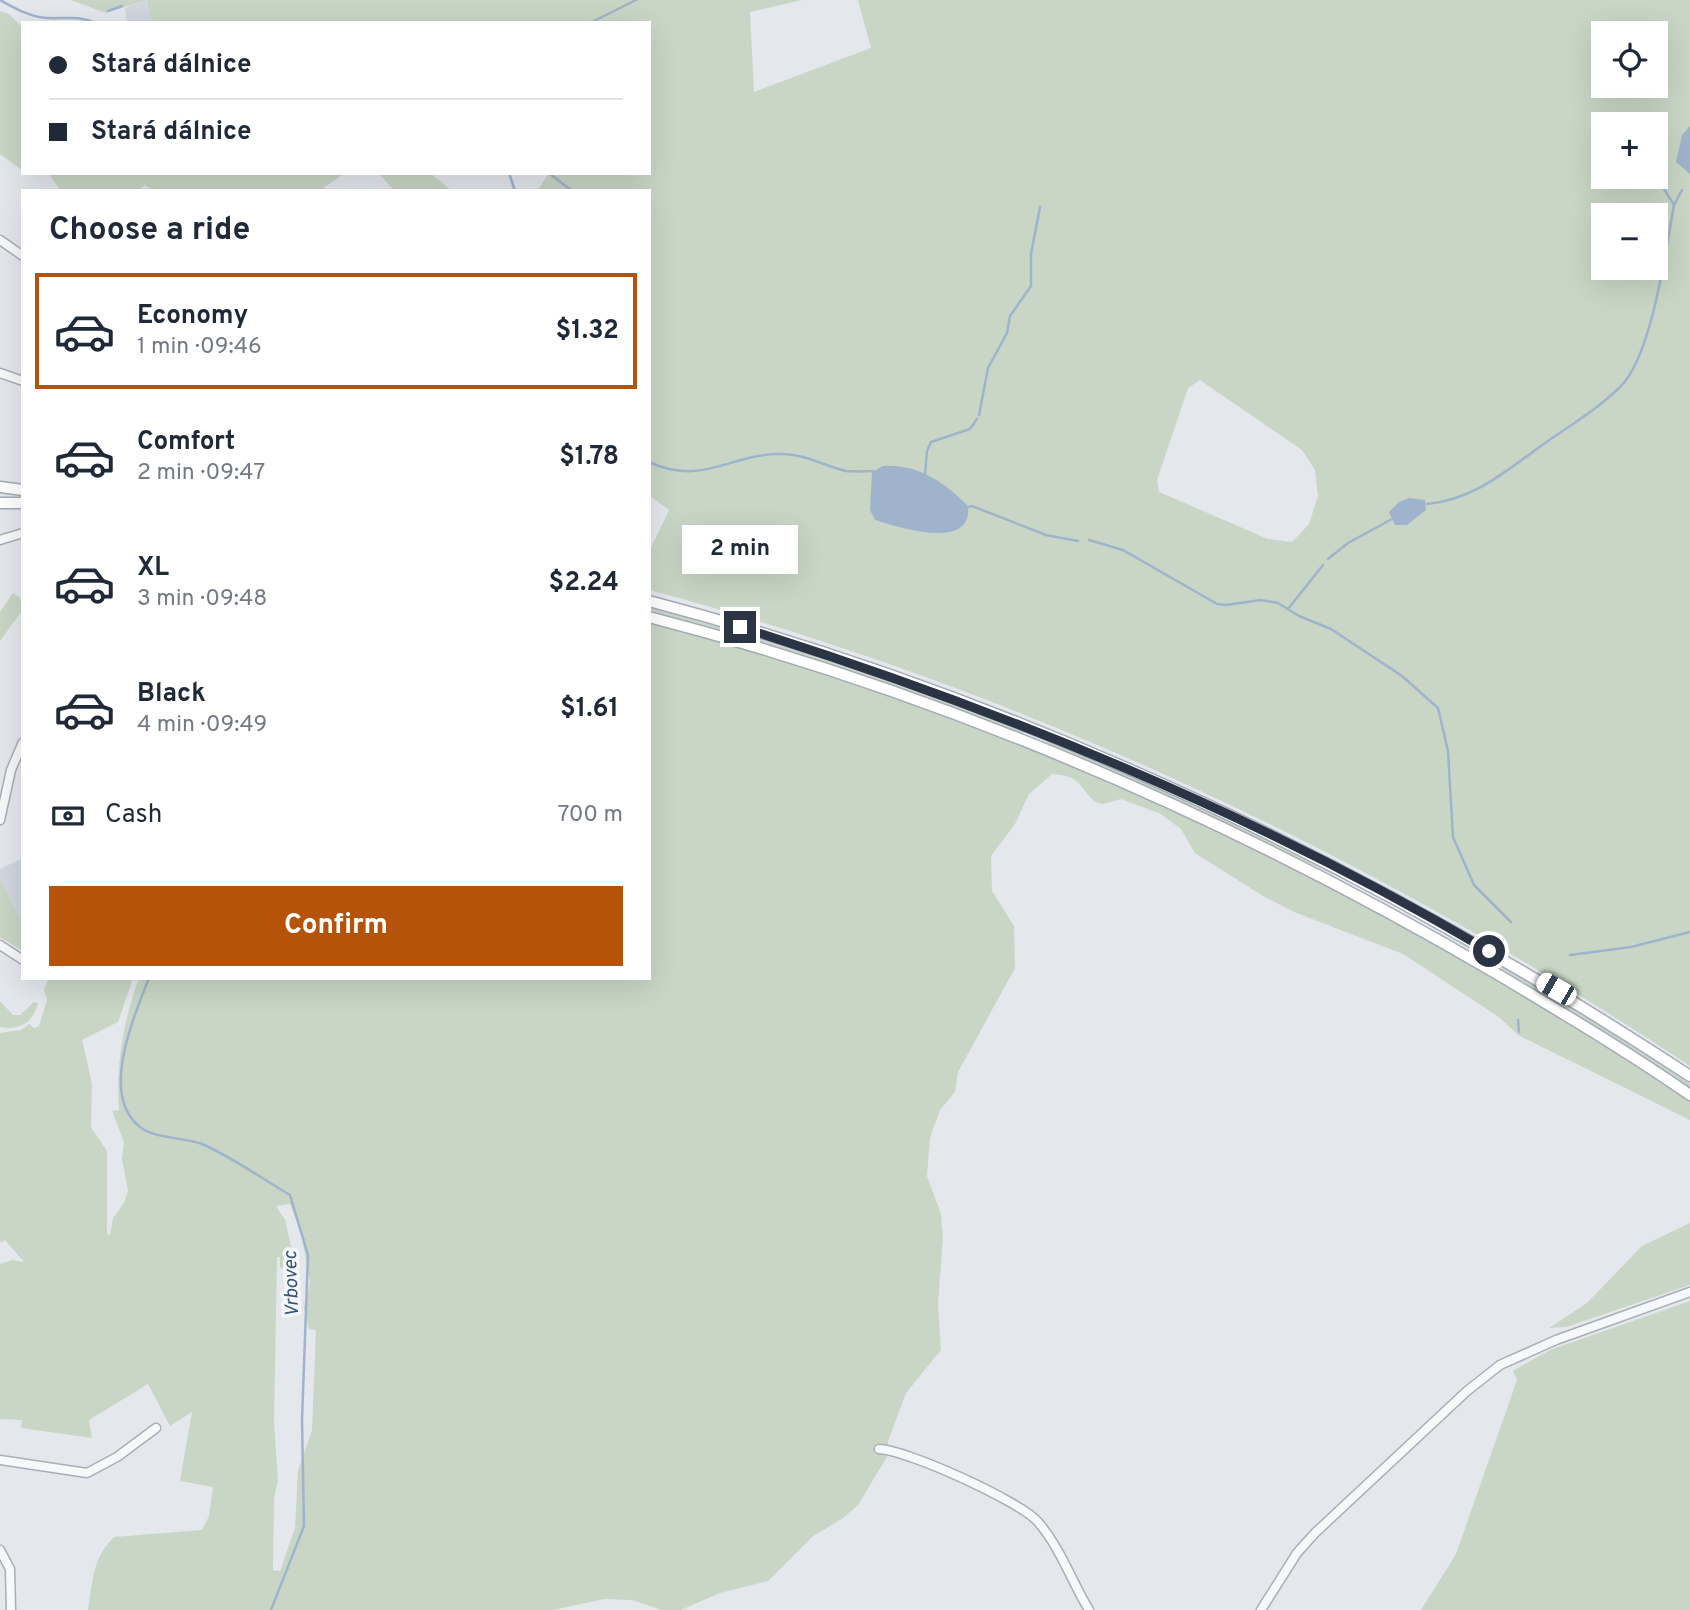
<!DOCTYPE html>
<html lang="en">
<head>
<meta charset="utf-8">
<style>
  body { margin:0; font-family:Overpass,sans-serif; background:#f6f6f7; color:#1f2937; height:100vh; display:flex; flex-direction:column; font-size:26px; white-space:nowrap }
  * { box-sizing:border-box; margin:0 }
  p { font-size:23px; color:#747a83 }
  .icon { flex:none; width:38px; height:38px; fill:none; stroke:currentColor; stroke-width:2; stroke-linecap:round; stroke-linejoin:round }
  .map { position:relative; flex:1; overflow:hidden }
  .details { position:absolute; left:21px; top:189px; width:630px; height:791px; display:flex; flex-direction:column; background:#fff; border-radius:0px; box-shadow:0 7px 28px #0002 }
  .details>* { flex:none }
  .hud { position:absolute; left:21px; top:21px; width:630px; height:154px; border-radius:0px; box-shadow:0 7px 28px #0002; display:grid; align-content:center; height:154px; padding:0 28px; background:#fff }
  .fabs { position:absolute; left:1591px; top:21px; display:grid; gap:14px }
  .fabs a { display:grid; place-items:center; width:77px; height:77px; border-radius:0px; background:#fff; box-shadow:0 7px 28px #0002; font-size:35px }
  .end { position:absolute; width:32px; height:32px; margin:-16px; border:9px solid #2b3445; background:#fff; box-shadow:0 0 0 4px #fff }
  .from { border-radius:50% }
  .bubble { position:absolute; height:49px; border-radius:0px; background:#fff; box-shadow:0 7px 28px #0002; font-size:23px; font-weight:700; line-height:49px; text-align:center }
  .car { position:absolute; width:21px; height:42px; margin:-21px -10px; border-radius:9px; box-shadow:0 0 5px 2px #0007; background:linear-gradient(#fff 24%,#345 0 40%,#fff 0 76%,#345 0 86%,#fff 0) }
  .hud b { display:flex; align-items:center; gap:24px; height:66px; font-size:26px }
  .hud b+b { border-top:2px solid #e0e1e3 }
  .hud i { width:18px; height:18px; background:#1f2937 }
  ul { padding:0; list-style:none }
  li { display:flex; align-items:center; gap:21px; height:116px; margin:0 14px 10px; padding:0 14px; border:4px solid transparent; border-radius:0px }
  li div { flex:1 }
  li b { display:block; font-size:26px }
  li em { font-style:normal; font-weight:700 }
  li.active { border-color:#b45309 }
  li>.icon { width:63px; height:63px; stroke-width:1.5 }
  h2 { padding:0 28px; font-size:32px; line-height:84px }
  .pay { display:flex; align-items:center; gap:18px; height:77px; padding:0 28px; font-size:26px }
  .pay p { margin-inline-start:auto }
  .primary-button { display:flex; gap:14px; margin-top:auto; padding:14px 28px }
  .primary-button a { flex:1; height:80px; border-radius:0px; background:#b45309; color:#fff; font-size:28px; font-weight:700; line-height:80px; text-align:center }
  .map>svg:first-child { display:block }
</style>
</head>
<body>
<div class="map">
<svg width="1690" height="1610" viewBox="0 0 1690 1610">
  <rect width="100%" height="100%" fill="#e4e7ec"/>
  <g fill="#d2d6de">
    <path d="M147,0L152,23H127L125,8Z"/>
    <path d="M23,858V950L0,935V869Z"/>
  </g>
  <g fill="#c9d6c5" fill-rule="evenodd">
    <path d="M70,0H802L750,12L754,92L871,48L858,0H1690V1066C1372,855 1019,688 649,590V552L669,510L649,495V191H537L549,173H649V23H152L147,0L106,13ZM1603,33H1656V86H1603ZM1603,124H1656V177H1603ZM1603,215H1656V268H1603ZM1200,380L1302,450L1315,470L1318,496L1309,524L1292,542L1268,539L1159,492L1157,480L1188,388Z"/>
    <path d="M0,11L9,14L23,28V171L0,154Z"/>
    <path d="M48,173H345L319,191H154L145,185L137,191H61Z"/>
    <path d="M379,173H430L452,191H394Z"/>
    <path d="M13,593L23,600V609L0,641V612Z"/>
    <path d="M649,606L857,669L1026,732L1021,734L856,673L649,610Z"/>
    <path d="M649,623C949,701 1238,827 1504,985C1567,1023 1630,1060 1690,1102V1120L1518,1035L1499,1017L1403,954L1294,912L1263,896L1195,853L1181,829L1161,814L1121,799L1103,804L1095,802C1077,784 1081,776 1052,774L1029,794L1015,824L991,856L992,891L1014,926L1015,968L958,1072L955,1092L940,1110L930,1137L927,1176L941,1214L943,1237L938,1305L941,1350L906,1393L888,1441V1455L858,1505L843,1518L812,1537L768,1581L720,1593L681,1610H662L632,1600L604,1599L553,1610H88C93,1581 92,1559 114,1537L202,1530L209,1516L213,1487L180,1481L192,1412L170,1426L148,1384L89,1420L92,1438L21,1428L22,1420L0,1419V1264L12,1260L24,1262L5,1240L0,1243V1033L21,1030L29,1024L34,1028L39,1026L47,1000L44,989L49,978H133L118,1022L82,1040L92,1084L91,1127L107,1151V1234L110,1235L113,1218L124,1203L128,1191L122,1159L124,1142L112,1111L119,1110C116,1064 123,1022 139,978H649ZM290,1204L301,1233L310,1282L304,1308L309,1329L316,1330L312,1430L298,1471L295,1528L280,1571L273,1570L274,1499L278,1480L274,1422L277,1257H280V1268L295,1264L285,1220L276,1206Z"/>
    <path d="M1045,739L1211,811L1368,891L1163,794L1049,745Z"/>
    <path d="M0,880L23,925V951L0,937Z"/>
    <path d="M1417,917L1553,994L1690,1084V1090L1595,1026Z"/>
    <path d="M0,1001L13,1015H20L34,1002L38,1003C34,1022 19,1031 0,1027Z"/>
    <path d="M1690,1223V1285L1566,1327L1549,1328L1587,1303L1642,1246Z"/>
    <path d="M1690,1301V1610H1421L1456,1554L1517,1380L1513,1371L1550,1350Z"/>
  </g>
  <g fill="#9fb4cc">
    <path d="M1689,127H1690V174L1676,162L1682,135Z"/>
    <path d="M883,466C918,464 944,482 968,506C973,551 900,528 875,520L870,510L872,472Z"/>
    <path d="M1409,498L1425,500L1426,510L1407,525H1395L1389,512L1399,502Z"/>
  </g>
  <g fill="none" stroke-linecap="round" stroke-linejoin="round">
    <g stroke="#9fb4cc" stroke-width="2.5">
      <path d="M0,0C14,8 30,17 47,18C65,19 78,15 96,23"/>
      <path d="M108,11L122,6"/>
      <path d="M590,23L636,0"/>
      <path d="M509,173L515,191"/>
      <path d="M549,173L572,191"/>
      <path d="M1674,205L1682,190"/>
      <path d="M979,415L988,368L1007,333L1010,316L1031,286V254L1040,207"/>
      <path d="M649,462C704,487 730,453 782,454C804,454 825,466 846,471C855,472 865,471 873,471"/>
      <path d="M925,474L927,451L931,442L970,429L977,419"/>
      <path d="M1427,504C1470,500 1500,476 1534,451C1562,430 1596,411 1620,387C1652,356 1666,249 1674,205L1656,176"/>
      <path d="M964,508L972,506L1046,535L1078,541"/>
      <path d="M1089,540L1123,550L1217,604L1226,605L1261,600L1278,603L1299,616L1331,629L1402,676L1438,708L1448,751L1453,837L1474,885L1511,922"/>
      <path d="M1328,559L1348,543L1392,519"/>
      <path d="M1288,609L1323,565"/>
      <path d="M1570,955L1631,947L1690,932"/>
      <path d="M149,978C134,1017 99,1095 140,1127C155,1139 184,1137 202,1144C232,1157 261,1178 290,1195L308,1255L302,1420L304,1526L271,1610"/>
      <path d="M1518,1020L1519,1032"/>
    </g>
    <defs>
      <g id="minor">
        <path d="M0,240L23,256"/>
        <path d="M0,373L23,381"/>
        <path d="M0,540L23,533"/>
        <path d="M0,820L11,770L23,742"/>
        <path d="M0,945L23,960"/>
        <path d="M879,1449C907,1450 1020,1501 1038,1522C1060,1547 1072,1582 1089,1610"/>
        <path d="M0,1460L87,1473L117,1457L156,1428"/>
        <path d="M0,1550L10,1569L11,1610"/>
        <path d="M1261,1610L1297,1553L1315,1533L1467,1391L1500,1365L1556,1340L1690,1292"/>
      </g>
      <g id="major">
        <path d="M0,487L23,490"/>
        <path d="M0,503H23"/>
        <path d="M649,601C1021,699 1369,865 1690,1076"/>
        <path d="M649,617C949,695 1238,821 1504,978C1567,1016 1630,1053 1690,1095"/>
      </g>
    </defs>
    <use href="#minor" stroke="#a9aeb7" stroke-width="11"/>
    <use href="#major" stroke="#a3abb8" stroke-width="13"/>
    <use href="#minor" stroke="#f7f8fa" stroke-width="8"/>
    <use href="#major" stroke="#fff" stroke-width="10"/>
  </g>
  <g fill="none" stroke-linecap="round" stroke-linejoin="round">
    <path stroke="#2b3445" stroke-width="9" d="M740,627C1003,710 1251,811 1489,951"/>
  </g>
  <g text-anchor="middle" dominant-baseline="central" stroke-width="7" stroke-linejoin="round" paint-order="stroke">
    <g font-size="19" font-style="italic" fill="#34527a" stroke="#f4f6f9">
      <text transform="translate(292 1284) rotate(-92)">Vrbovec</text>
    </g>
  </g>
</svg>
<div class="fabs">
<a><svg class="icon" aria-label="locate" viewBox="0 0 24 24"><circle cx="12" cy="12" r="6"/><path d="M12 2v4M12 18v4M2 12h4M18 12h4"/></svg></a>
<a>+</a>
<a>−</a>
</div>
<i class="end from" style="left:1489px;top:951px"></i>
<i class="end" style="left:740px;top:627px"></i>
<div class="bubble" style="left:682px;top:525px;width:116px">2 min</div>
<i class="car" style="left:1556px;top:989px;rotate:300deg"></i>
<div class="hud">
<b><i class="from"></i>Stará dálnice</b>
<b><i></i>Stará dálnice</b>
</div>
<section class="details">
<h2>Choose a ride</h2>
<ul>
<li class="active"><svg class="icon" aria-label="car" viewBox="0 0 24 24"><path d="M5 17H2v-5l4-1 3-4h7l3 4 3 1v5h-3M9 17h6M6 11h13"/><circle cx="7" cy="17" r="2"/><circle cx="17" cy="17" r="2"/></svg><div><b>Economy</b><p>1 min · 09:46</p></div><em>$1.32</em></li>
<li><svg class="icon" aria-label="car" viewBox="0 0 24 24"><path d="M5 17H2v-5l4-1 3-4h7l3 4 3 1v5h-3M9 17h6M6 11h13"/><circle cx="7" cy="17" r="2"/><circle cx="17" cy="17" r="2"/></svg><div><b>Comfort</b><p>2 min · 09:47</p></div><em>$1.78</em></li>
<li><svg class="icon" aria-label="car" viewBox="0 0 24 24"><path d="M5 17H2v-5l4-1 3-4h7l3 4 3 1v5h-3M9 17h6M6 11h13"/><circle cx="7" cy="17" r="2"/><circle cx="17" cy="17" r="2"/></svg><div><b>XL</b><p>3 min · 09:48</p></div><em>$2.24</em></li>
<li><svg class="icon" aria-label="car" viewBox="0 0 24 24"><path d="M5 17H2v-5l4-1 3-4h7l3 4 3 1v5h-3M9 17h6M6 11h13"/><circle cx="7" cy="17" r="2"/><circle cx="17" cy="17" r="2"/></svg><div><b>Black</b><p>4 min · 09:49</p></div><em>$1.61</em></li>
</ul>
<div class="pay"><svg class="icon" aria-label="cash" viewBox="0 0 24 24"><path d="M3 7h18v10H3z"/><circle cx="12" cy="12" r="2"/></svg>Cash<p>700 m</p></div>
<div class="primary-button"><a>Confirm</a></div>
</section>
</div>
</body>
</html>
